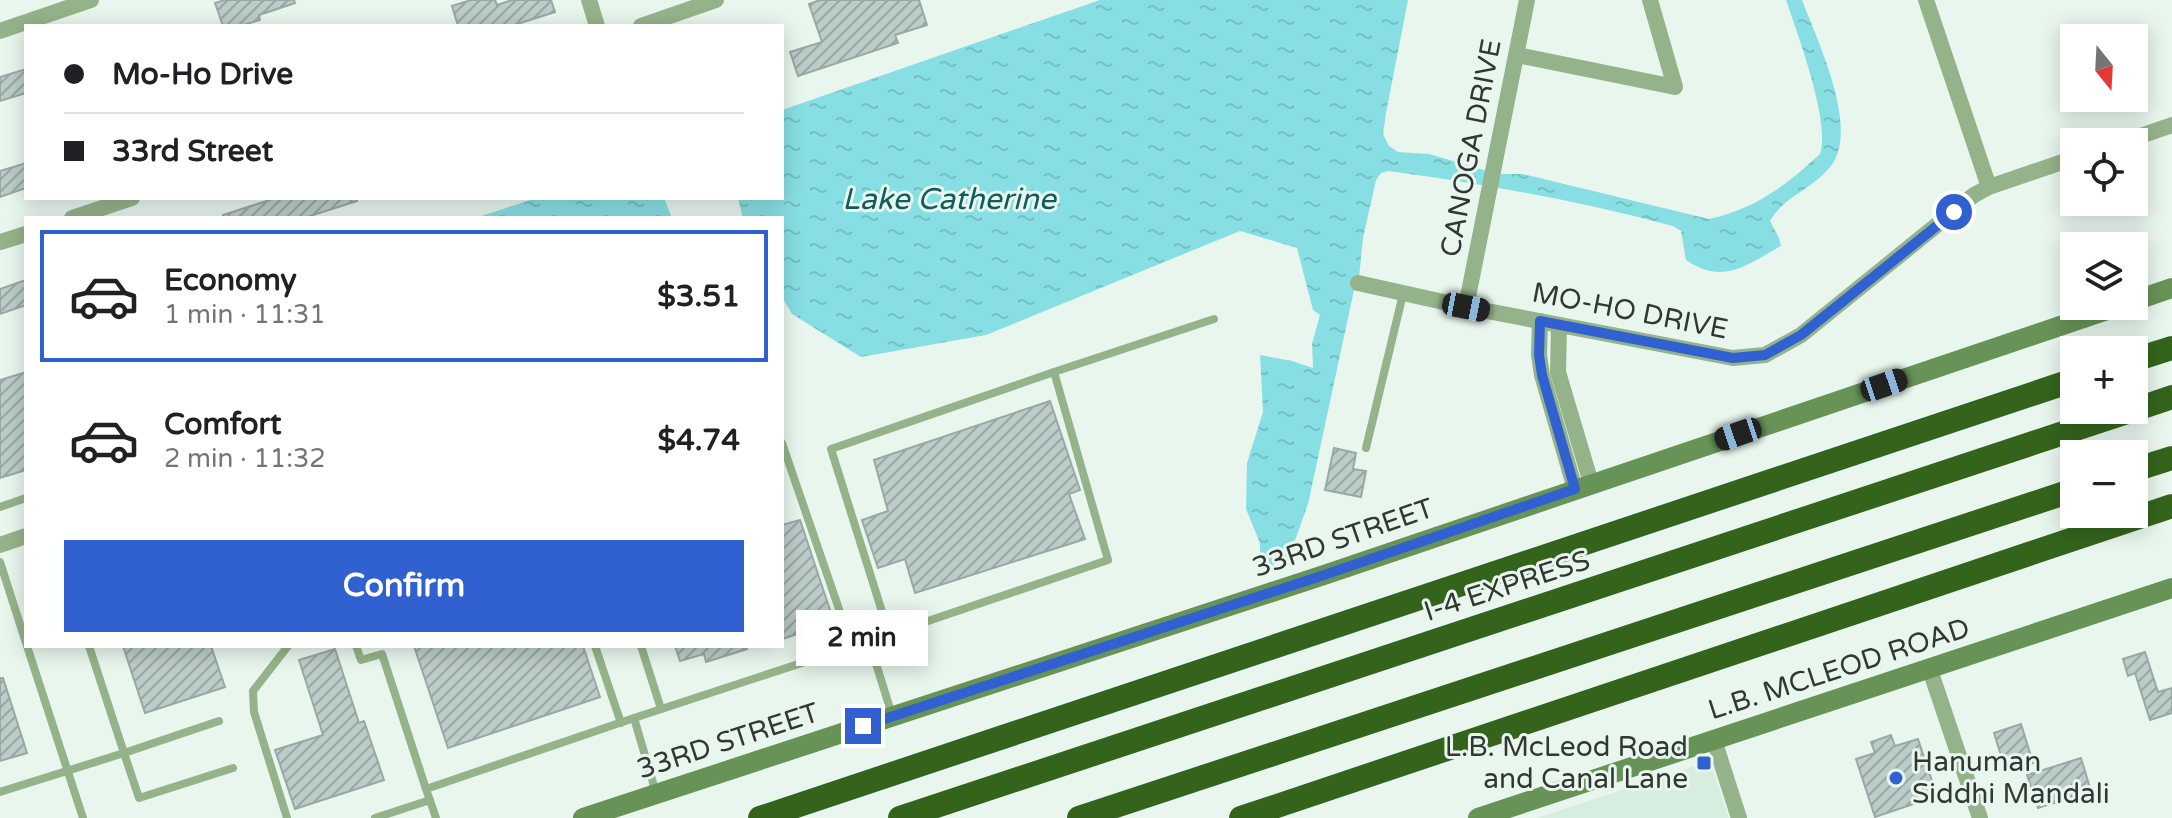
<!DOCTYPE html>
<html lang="en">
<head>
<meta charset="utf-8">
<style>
  body { margin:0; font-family:"Varela Round",sans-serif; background:#f6f6f6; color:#202124; height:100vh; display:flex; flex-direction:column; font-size:30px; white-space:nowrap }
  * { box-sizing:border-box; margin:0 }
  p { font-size:26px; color:#757577 }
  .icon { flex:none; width:44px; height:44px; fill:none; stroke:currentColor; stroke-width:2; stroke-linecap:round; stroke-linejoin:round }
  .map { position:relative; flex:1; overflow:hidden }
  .details { position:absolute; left:24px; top:216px; width:760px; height:432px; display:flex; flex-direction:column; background:#fff; border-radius:0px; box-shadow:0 4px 20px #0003 }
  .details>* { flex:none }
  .hud { position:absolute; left:24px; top:24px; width:760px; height:176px; border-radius:0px; box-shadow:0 4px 20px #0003; display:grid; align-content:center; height:176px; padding:0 40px; background:#fff }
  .needle { width:52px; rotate:162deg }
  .fabs { position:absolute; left:2060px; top:24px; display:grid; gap:16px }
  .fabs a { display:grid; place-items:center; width:88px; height:88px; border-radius:0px; background:#fff; box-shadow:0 4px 20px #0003; font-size:40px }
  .end { position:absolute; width:36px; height:36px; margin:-18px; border:10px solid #3161d0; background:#fff; box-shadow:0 0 0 4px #fff }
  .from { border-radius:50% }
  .bubble { position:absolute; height:56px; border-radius:0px; background:#fff; box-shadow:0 4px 20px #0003; font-size:26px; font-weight:700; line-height:56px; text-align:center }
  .car { position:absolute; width:24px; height:48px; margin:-24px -12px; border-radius:10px; box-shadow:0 0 6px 2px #0007; background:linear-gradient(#222 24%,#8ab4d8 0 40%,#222 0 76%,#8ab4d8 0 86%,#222 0) }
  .hud b { display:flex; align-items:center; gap:28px; height:76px; font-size:30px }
  .hud b+b { border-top:2px solid #e0e0e0 }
  .hud i { width:20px; height:20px; background:#202124 }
  ul { padding:14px 0 0; list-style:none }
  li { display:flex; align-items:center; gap:24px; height:132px; margin:0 16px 12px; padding:0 24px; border:4px solid transparent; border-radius:0px }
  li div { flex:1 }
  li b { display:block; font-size:30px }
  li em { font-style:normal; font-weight:700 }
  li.selected { border-color:#3161d0 }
  li>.icon { width:72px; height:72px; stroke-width:1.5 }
  .primary-button { display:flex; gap:16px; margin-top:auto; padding:16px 40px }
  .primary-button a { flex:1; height:92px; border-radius:0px; background:#3161d0; color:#fff; font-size:32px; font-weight:700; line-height:92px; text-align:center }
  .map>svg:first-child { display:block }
</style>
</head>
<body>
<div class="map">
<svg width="2172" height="818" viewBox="0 0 2172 818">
  <defs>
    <pattern id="water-ripples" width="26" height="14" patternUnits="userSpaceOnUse" patternTransform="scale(2)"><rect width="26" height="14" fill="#87dfe4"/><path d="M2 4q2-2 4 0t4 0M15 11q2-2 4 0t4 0" fill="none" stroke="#75c0c4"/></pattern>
    <pattern id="building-hatch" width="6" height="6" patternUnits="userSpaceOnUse" patternTransform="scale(2)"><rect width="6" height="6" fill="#bbcdc9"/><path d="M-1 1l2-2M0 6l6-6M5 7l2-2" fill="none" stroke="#99a7a4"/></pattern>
  </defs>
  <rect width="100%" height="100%" fill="#e8f6ed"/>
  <path fill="#d6eddf" d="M1710,761L1729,818H1537Z"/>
  <g fill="url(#water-ripples)">
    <path d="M1100,0H1408L1386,113L1383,134L1389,146L1398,152L1429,154L1498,174H1523L1709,219C1756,209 1785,186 1820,154C1831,123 1797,33 1786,0H1802C1817,40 1861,130 1830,167C1813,189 1784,196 1770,221L1779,238L1781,246C1748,264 1724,286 1686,260L1681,231L1673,226C1580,201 1484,184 1388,171L1381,173L1376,180L1363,238L1359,278L1354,290L1308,504L1288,560L1260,569V543L1246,509L1247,463L1263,412L1260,355L1292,361L1313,368L1312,344L1320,315L1313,310L1297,248L1240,231L986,335L861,357L792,314L782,297V218H743L738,198H782V110Z"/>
    <path d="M537,198H664L672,218H475Z"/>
  </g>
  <g fill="url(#building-hatch)" stroke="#98a9a5" stroke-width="2">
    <path d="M225,0H294L295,3L259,15L260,20L240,26H223L215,3Z"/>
    <path d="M471,0H495L497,5L512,0H551L555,12L511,26H458L452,6Z"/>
    <path d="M820,0H919L927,25L895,35L898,43L798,76L790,52L822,42L809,4Z"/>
    <path d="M26,69V93L0,101V77Z"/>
    <path d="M26,163V188L0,197V171Z"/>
    <path d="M276,198H357V201L304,218H223V215Z"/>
    <path d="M26,280V305L0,314V289Z"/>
    <path d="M26,372V470L0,478V380Z"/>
    <path d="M1050,401L1080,490L1069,494L1085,539L915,593L905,559L878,568L862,520L888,511L874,460Z"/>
    <path d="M1334,448L1356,453L1353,469L1366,471L1361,497L1325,490Z"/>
    <path d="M800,520L834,622L782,639V525Z"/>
    <path d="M123,646H211L225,687L145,713Z"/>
    <path d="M414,646H583L600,697L448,748Z"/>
    <path d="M675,646H746L747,649L706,662L704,654L680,661Z"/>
    <path d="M335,649L359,723L364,721L384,780L295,809L275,750L323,735L299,660Z"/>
    <path d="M2145,652L2158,692L2172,688V713L2150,720L2135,673L2128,676L2123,659Z"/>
    <path d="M0,678H3L27,753L0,761Z"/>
    <path d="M2021,724L2033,763L2006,772L1994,733Z"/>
    <path d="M1891,735L1895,746L1918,739L1937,796L1875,817L1856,759L1875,753L1871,742Z"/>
    <path d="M2081,758L2091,791L2038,808L2027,775Z"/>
  </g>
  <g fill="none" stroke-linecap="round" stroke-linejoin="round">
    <g stroke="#95b38a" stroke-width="8">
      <path d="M782,443L852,647"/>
      <path d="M1366,448L1403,294"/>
      <path d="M0,507L26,498"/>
      <path d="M0,562L26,643"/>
      <path d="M889,634L831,449L1054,372"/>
      <path d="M869,641L1108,560L1054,372L1214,319"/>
      <path d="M27,646L83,818"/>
      <path d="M356,646L361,660L382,654L426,789"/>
      <path d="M595,646L621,723"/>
      <path d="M641,646L661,709"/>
      <path d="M219,721L124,753L139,798L233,768"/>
      <path d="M0,792L124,753L89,646"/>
      <path d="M656,793L634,718L869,641L892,715"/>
      <path d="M287,818L254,712L253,691L288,646"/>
      <path d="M375,818L430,800"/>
      <path d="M436,818L426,789L634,718"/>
    </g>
    <g stroke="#95b38a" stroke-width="16">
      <path d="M589,0L597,26"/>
      <path d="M1926,0L1989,187"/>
      <path d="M641,26L716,0"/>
      <path d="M0,31L91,0"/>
      <path d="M1517,55L1675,87L1650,0"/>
      <path d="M2123,142L2172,125"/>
      <path d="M72,218L132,198"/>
      <path d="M0,242L26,234"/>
      <path d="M1358,283L1466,307L1733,358L1765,355L1801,335L1974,195L1989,187L2074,158"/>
      <path d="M1466,307L1527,0"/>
      <path d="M1540,321L1539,355L1542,375L1575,489"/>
      <path d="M1559,325L1558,372L1591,483"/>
      <path d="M0,545L26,536"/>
      <path d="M1930,670L1980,818"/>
      <path d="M1714,740L1739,818"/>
    </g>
    <g stroke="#689357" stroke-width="20">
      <path d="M2134,301L2172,288"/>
      <path d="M583,818L1324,575L2119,306"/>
      <path d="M1478,818L2172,588"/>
    </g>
    <g stroke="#34641c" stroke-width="24">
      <path d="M2134,360L2172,348"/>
      <path d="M2134,410L2172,397"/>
      <path d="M2134,470L2172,458"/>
      <path d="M760,818L2074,380"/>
      <path d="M900,818L2133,410"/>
      <path d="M1079,818L2074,490"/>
      <path d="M1241,818L2172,506"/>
    </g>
  </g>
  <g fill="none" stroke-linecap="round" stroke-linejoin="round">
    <path stroke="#3161d0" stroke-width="10" d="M863,726L1324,575L1575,489L1542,375L1539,355L1540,321L1733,358L1765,355L1801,335L1954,212"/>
  </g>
  <g fill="#3161d0" stroke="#e8f6ed" stroke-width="3">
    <rect x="1696" y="755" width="16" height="16" rx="4"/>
    <circle cx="1896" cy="778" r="8"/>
  </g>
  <g text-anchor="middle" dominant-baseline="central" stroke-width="6" stroke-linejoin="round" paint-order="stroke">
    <g font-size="28" fill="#313733" stroke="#e8f6ed">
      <text transform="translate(1471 148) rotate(-79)">CANOGA DRIVE</text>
      <text transform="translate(1630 311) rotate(11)">MO-HO DRIVE</text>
      <text transform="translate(1343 538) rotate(-19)">33RD STREET</text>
      <text transform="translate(1507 586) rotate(-18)">I-4 EXPRESS</text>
      <text transform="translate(1839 669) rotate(-18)">L.B. MCLEOD ROAD</text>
      <text transform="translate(728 741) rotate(-18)">33RD STREET</text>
    </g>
    <g font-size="28" fill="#313733" stroke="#e8f6ed" text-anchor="end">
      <text x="1688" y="747">L.B. McLeod Road<tspan x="1688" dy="32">and Canal Lane</tspan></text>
      <text x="1912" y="762" text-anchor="start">Hanuman<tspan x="1912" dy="32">Siddhi Mandali</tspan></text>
    </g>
    <g font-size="30" font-style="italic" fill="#0f5c60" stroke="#e8f6ed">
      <text x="949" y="199">Lake Catherine</text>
    </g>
  </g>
</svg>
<div class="fabs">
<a><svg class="needle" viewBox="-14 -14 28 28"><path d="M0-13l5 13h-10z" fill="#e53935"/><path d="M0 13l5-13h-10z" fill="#757577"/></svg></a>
<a><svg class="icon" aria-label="locate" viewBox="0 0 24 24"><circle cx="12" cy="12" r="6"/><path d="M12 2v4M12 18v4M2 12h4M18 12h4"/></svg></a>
<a><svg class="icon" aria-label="layers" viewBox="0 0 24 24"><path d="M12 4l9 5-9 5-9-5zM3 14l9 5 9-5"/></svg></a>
<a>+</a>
<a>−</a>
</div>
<i class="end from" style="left:1954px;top:212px"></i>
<i class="end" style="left:863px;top:726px"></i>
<div class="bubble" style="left:796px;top:610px;width:132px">2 min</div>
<i class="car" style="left:1466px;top:307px;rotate:101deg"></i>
<i class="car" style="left:1884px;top:385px;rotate:71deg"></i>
<i class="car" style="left:1738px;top:434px;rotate:251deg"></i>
<div class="hud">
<b><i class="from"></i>Mo-Ho Drive</b>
<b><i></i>33rd Street</b>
</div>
<section class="details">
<ul>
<li class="selected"><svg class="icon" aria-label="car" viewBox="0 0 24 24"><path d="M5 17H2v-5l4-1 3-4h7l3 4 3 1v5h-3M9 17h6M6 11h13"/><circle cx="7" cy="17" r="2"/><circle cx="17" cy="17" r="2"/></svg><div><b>Economy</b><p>1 min · 11:31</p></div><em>$3.51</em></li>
<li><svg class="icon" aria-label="car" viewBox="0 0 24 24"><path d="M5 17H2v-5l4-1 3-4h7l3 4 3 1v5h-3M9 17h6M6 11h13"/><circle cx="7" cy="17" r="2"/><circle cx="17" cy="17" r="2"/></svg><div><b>Comfort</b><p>2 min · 11:32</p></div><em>$4.74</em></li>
</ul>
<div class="primary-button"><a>Confirm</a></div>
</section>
</div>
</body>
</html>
